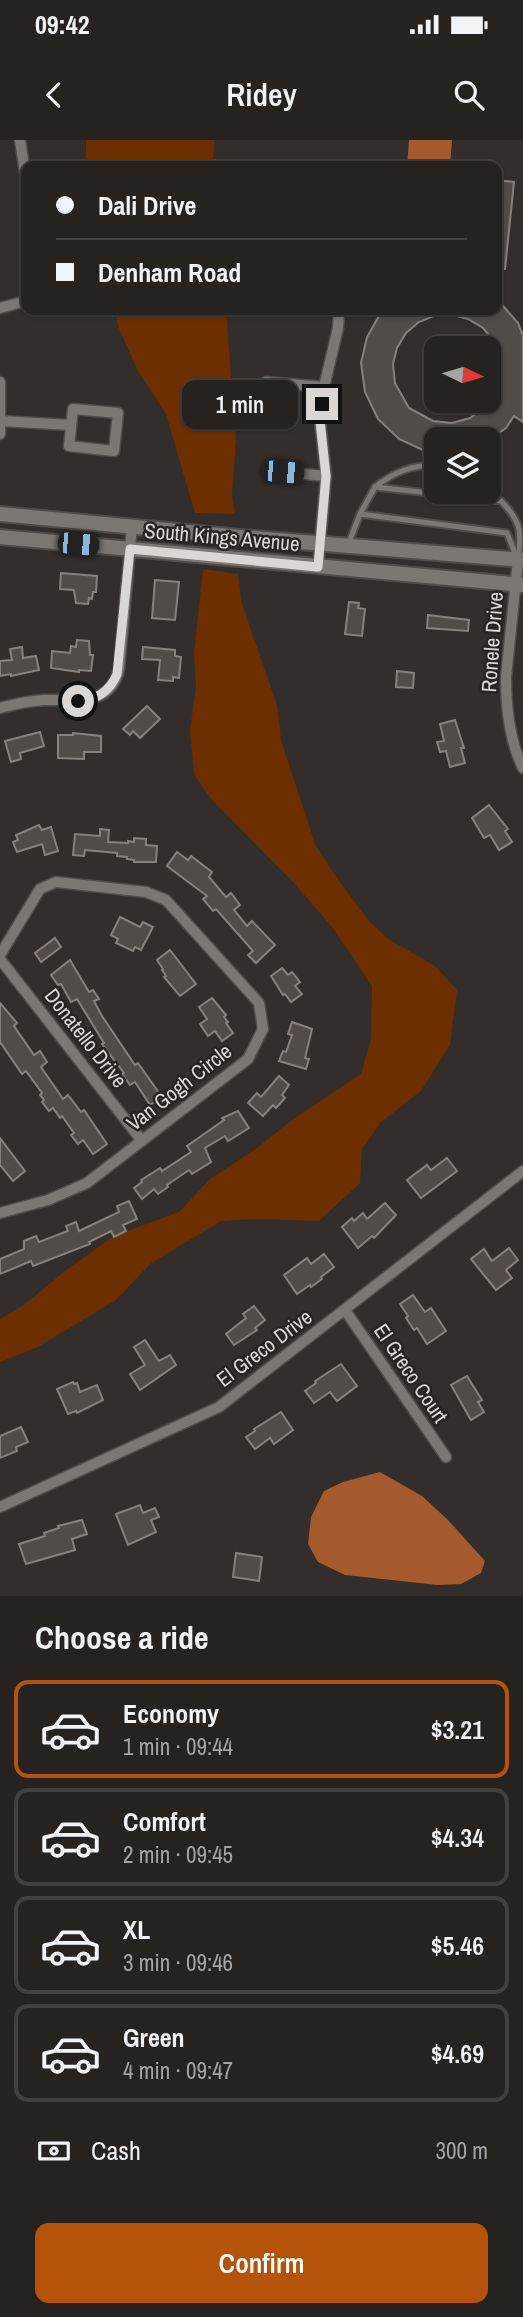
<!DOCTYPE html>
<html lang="en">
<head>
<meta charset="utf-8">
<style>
  body { margin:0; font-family:"Archivo Narrow",sans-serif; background:#2e2a29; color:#f1f3f6; height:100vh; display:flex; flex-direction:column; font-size:26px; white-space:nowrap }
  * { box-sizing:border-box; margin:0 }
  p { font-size:23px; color:#a4a4a5 }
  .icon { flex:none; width:38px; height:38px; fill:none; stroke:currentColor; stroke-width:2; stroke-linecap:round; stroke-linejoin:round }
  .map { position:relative; height:1456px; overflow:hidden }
  .drawer { display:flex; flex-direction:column; background:#262220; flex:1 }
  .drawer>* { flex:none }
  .top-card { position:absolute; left:21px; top:21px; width:481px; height:154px; border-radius:14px; box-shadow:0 2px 5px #0004,0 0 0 2px #423f3e; display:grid; align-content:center; height:154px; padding:0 35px; background:#262220 }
  .needle { width:46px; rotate:95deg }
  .tools { position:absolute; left:424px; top:196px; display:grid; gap:14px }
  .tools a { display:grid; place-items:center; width:77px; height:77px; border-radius:14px; background:#262220; box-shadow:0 2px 5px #0004,0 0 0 2px #423f3e; font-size:35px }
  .end { position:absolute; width:32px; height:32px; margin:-16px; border:9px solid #d9d6d4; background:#111; box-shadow:0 0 0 4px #111 }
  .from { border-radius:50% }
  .bubble { position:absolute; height:49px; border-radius:14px; background:#262220; box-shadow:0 2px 5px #0004,0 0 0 2px #423f3e; font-size:23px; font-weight:600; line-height:49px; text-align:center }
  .car { position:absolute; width:21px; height:42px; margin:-21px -10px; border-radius:9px; box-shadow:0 0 5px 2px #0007; background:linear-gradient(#222 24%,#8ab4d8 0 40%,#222 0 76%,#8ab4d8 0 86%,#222 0) }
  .top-card b { display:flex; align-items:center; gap:24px; height:66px; font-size:26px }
  .top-card b+b { border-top:2px solid #423f3e }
  .top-card i { width:18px; height:18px; background:#f1f3f6 }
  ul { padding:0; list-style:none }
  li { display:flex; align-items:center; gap:21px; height:98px; margin:0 14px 10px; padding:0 21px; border:4px solid #423f3e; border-radius:14px }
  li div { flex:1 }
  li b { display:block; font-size:26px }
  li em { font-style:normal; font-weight:600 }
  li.current { border-color:#b45309 }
  li>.icon { width:63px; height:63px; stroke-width:1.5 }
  h2 { padding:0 35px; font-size:32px; line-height:84px }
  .pay { display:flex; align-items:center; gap:18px; height:77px; padding:0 35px; font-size:26px }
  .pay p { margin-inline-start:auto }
  .button { display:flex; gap:14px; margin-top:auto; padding:14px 35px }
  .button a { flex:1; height:80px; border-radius:14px; background:#b45309; color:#fff; font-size:28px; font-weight:600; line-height:80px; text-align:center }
  .status { display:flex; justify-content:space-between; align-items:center; height:49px; padding:0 35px; background:#262220; direction:ltr }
  .status svg { height:19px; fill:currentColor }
  header { display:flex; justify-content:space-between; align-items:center; height:91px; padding:0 35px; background:#262220; font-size:32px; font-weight:600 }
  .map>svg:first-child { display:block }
</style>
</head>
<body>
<div class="status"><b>09:42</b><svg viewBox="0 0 49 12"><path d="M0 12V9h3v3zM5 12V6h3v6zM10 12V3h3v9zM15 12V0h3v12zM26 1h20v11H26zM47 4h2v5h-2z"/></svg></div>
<header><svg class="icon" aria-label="back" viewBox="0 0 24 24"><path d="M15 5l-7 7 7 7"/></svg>Ridey<svg class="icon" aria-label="search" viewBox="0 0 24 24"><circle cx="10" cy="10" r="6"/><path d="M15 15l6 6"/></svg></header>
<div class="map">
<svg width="523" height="1456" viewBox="0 0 523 1456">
  <rect width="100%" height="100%" fill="#332e2b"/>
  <g fill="#6d2f00">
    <path d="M86,0H214L213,26H86Z"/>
    <path d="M115,170H226L236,299L232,354L235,374L195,373L166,274L138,231L118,186Z"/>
    <path d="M203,429L238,434L242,464L277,565L281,600L315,704L334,734L368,780L388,799L435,826L457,850L450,905L421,951L381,982L362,1009L360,1043L319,1081L256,1079L221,1081L150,1124L116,1160L38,1207L0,1222V1179L24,1165L65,1131L114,1096L179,1072L210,1039L257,1008L292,980L361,934L371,899L372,846L332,787L294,743L211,659L194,634L190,590L196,547L194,513Z"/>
  </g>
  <g fill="#a55a2d">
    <path d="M409,0H452L450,26H407Z"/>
    <path d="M380,1332L422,1356L448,1380L485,1421L481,1433L461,1444L438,1445L345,1435L318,1422L308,1404L311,1377L324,1351L343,1342Z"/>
  </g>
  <g fill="#524c49" stroke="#87817e" stroke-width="2" fill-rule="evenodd">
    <path d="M497,40L514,42L505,129H497Z"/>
    <path d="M497,159L518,183L523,196V282L514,276L506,288L490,299H436V312L425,311L399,299L378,279L365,252L361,223L367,197L380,174L385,170H497ZM446,171V173L468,179L483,188L494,201L500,217L501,234L496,252L485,267L470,278L452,283L433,281L409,268L395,243L393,224L397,208L406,193L419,182Z"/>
    <path d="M61,433L97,436L96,452H93L92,459L89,458L88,464L76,463L74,450L60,449Z"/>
    <path d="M155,440L179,442L175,480L152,478Z"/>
    <path d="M349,462L359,463L358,468L365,469L362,496L345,494Z"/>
    <path d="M428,475L469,480L468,491L427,488Z"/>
    <path d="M77,500L89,501L90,515H93L91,531L79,530V532L51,528L52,511L70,513L71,506L76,507Z"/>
    <path d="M22,507L23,518L36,516L39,530L11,536V534L0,536V521L12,520L10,509Z"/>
    <path d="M143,507L175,510V516L181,517L179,538L173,537V541L158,540L160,520L142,519Z"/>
    <path d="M397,531L414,533L413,548L396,547Z"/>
    <path d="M147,566L160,579L140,598L133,591L130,595L123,589Z"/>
    <path d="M455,580L464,608H461L465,623L450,627L446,611L440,612L437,602L444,601L440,584Z"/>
    <path d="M40,592L44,606L20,613L21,619L11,622L5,601Z"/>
    <path d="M73,593L101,596V612H84V619L58,618V595H73Z"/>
    <path d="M489,665L508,689L505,691L512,702L499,710L490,695L484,698L472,678Z"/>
    <path d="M39,685L42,690L51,687L58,711L45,715L42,704L17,712L13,702L18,700L16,695Z"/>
    <path d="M100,689L109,690L108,702L128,703V701L134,702V698L146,699V705L157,706L156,722H134V720L127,719V717L117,716V713L85,710L84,716L73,715L75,694L100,696Z"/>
    <path d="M177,712L188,720L191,716L212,732L209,737L226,757L231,753L240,765L234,770L247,786L252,781L275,805L256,823L248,815L253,811L216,769L213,771L203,759L207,756L167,726Z"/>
    <path d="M120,777L140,787L143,782L153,787L141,810L135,807L133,811L116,803L118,799L111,795Z"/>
    <path d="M55,798L61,807L41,822L35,813Z"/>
    <path d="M170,810L196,844L180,856L164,837L166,836L162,830L163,829L157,820Z"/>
    <path d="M70,820L89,852L93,850L99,859L94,861L102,876L135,925L138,923L162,957L150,965L135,942L130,945L122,934L124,933L102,904L104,903L77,859L71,862L61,844L58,845L51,835Z"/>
    <path d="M282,828L288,835L292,832L300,842L295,846L302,854L291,862L285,854L283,855L271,836Z"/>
    <path d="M212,858L226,875L224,877L228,882L226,883L233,893L222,901L215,891L208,896L200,884L207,879L199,867Z"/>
    <path d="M0,863L17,883L14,886L34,915L40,911L47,922L41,927L63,959L68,955L81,972L84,970L107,1004L93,1014L83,1000L78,1004L71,995L74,993L62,976L60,978L53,968L49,971L42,962L44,960L40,955L42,953L26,931L22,934L0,902Z"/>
    <path d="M292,882L312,889L305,918L309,919L306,929L279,921L283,911L286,912L292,895L288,894Z"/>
    <path d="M279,936L289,945L282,955L285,958L276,968L273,965L263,976L248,963L257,953L261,957Z"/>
    <path d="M238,971L249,988L228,1001L225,996L205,1008L211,1022L192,1034L189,1030L167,1045L168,1047L158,1054L154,1049L142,1059L134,1048L142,1042L141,1040L160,1028L162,1031L191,1012L187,1006L224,980L222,978Z"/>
    <path d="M0,998L25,1031L13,1041L0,1025Z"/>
    <path d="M447,1018L457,1031L421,1058L407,1040L427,1025L431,1030Z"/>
    <path d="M129,1061L137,1079L123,1085L126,1091L114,1097L111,1091L89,1102L90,1104L33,1126L31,1121L0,1134V1119L24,1109V1101L36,1096L39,1102L68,1091L66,1086L76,1082L79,1091L119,1072L117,1066Z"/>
    <path d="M385,1063L396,1075L374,1098L372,1096L358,1108L342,1087L352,1078L354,1081L363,1073L367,1079Z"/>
    <path d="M509,1108L518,1120L506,1130L512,1138L496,1150L471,1119L484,1109L492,1121Z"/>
    <path d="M324,1114L334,1127L321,1137L322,1139L311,1147L310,1145L297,1154L284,1135L307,1118L311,1124Z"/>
    <path d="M413,1155L425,1172L431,1168L446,1191L427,1204L417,1188L414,1190L406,1178L408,1176L400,1164Z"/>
    <path d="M254,1166L265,1180L255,1188L257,1190L234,1205L226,1194L246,1178L243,1174Z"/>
    <path d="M145,1200L159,1221L170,1215L176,1225L140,1250L130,1234L145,1225L134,1207Z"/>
    <path d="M341,1224L357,1246L337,1261L330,1252L314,1263L305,1251L316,1243L315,1241Z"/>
    <path d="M467,1236L482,1260L478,1262L484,1272L471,1280L451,1245Z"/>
    <path d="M73,1242L74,1244L77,1243L80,1252L97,1245L103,1260L77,1273L76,1271L68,1274L57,1249Z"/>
    <path d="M281,1272L293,1290L274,1304L270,1298L255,1309L246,1297L255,1291L254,1289Z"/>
    <path d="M21,1287L28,1302L16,1307L17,1311L0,1318V1296Z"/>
    <path d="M140,1365L143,1373L155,1368L159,1377L151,1380L156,1392L128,1405L116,1374Z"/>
    <path d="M82,1380L87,1394L72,1399L75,1410L26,1424L19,1404L45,1396L44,1393L59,1388L58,1386Z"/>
    <path d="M236,1413L262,1417L259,1441L233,1437Z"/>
  </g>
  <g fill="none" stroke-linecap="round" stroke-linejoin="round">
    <defs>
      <g id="lane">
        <path d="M375,347C394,332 412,325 436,325"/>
        <path d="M488,351L501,361"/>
        <path d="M360,374L507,393L517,418"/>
        <path d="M348,405L360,374L375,347L501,361C521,381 522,392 518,420"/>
      </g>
      <g id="street">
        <path d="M20,0L26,39"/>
        <path d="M0,168L26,161"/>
        <path d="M0,242V294"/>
        <path d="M266,242L324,247"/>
        <path d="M73,269L118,273L114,311L69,306Z"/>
        <path d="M1,281L71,285"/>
        <path d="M283,332L326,336"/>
        <path d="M518,420L506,537C506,567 509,600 523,628"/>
        <path d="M318,427L326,336L320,281L324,247L338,188L339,170"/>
        <path d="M0,568C15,564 29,561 44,560C74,559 110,568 119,529L132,386"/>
        <path d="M0,815L40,749L56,742L146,752L166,760L259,863L263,889L248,919L87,1043L48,1060L0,1073"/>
        <path d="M0,819L142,1001"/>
        <path d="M345,1170L446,1317"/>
        <path d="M0,1367L219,1267L523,1031"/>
      </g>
      <g id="secondary">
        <path d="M0,374L240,397L523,420"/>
        <path d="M0,397L523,445"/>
      </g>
    </defs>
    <use href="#lane" stroke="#504c4a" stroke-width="9"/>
    <use href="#street" stroke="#504c4a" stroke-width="13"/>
    <use href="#secondary" stroke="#504c4a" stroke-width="18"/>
    <use href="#lane" stroke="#7d7774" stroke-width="5"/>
    <use href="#street" stroke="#7d7774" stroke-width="10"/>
    <use href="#secondary" stroke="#7d7774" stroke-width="14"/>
  </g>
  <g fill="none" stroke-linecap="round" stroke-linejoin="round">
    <path stroke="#d9d6d4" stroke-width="9" d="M78,561C97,560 110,551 117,534L130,409L318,427L326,336L320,281L322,264"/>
  </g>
  <g text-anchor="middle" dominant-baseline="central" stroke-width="5" stroke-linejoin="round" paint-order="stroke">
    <g font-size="21" fill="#d9d6d4" stroke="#292422">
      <text transform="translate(222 397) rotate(5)">South Kings Avenue</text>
      <text transform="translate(492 502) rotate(-86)">Ronele Drive</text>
      <text transform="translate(86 898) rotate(52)">Donatello Drive</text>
      <text transform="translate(179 947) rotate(-38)">Van Gogh Circle</text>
      <text transform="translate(264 1208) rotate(-37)">El Greco Drive</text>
      <text transform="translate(411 1233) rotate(56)">El Greco Court</text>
    </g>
  </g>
</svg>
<div class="tools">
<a><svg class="needle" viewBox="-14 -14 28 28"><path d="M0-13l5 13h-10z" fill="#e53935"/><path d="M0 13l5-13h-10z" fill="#a4a4a5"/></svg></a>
<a><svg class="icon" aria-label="layers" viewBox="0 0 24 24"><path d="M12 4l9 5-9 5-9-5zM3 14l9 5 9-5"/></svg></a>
</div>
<i class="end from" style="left:78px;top:561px"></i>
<i class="end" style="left:322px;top:264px"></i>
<div class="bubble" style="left:182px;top:240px;width:116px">1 min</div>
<i class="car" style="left:283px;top:332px;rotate:95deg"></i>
<i class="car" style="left:78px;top:404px;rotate:95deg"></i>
<div class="top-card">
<b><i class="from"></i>Dali Drive</b>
<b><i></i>Denham Road</b>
</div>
</div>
<section class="drawer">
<h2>Choose a ride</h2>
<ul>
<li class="current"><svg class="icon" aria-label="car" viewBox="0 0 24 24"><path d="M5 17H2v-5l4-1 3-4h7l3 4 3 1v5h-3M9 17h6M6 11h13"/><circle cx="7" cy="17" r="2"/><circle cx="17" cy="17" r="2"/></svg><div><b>Economy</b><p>1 min · 09:44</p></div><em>$3.21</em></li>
<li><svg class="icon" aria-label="car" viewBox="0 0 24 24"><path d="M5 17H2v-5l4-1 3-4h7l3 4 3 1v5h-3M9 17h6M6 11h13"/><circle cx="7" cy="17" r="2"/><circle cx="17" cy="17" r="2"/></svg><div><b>Comfort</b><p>2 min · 09:45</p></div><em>$4.34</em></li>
<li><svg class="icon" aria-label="car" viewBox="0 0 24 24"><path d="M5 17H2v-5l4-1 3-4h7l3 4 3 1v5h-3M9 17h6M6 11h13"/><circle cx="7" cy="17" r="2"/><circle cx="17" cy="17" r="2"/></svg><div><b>XL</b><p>3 min · 09:46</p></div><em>$5.46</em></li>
<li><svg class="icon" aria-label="car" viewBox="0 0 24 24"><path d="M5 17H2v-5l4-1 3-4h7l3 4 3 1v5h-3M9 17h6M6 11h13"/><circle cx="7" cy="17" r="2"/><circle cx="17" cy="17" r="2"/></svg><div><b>Green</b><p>4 min · 09:47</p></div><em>$4.69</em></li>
</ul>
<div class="pay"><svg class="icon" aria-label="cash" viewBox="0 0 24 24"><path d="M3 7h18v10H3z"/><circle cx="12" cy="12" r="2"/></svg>Cash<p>300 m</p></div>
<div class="button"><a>Confirm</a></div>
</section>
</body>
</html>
